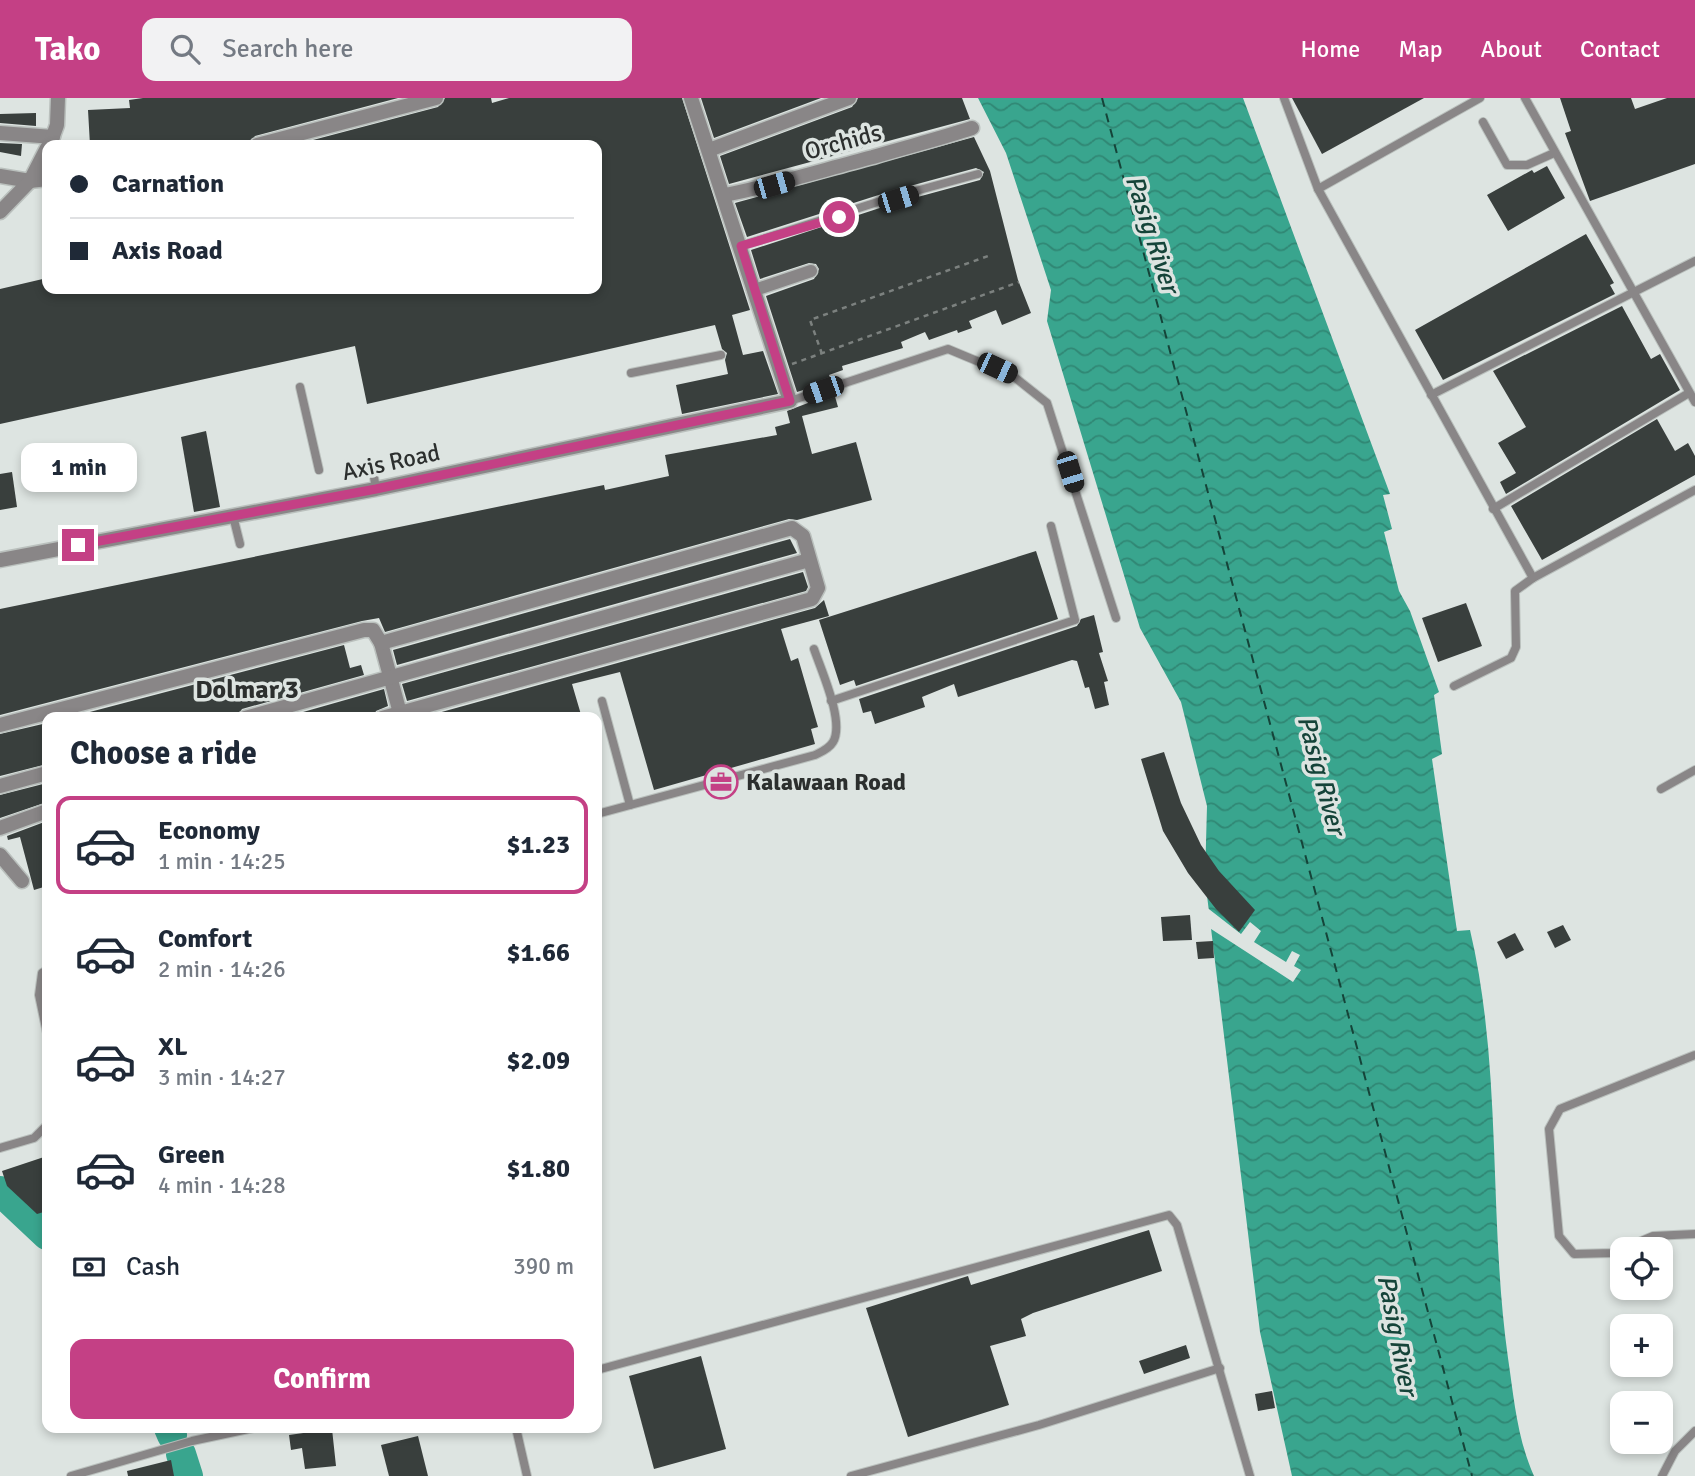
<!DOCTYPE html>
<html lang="en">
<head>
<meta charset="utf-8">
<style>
  body { margin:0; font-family:Signika,sans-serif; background:#f2f2f3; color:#1f2937; height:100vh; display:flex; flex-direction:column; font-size:26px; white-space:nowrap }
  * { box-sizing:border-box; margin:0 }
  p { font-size:23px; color:#747a83 }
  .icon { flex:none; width:38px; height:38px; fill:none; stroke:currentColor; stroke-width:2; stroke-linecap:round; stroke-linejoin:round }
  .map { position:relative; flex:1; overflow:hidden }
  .side { position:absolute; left:42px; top:614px; width:560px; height:721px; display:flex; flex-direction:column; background:#fff; border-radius:14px; box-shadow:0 4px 10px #0003 }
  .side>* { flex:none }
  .hud { position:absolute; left:42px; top:42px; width:560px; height:154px; border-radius:14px; box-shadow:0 4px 10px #0003; display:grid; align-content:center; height:154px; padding:0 28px; background:#fff }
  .controls { position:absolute; left:1610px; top:1139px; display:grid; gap:14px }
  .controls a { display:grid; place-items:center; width:63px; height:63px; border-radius:14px; background:#fff; box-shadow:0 4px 10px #0003; font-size:35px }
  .end { position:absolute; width:32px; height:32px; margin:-16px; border:9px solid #c44085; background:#fff; box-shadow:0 0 0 4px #fff }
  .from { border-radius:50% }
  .bubble { position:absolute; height:49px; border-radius:14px; background:#fff; box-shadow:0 4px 10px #0003; font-size:23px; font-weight:700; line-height:49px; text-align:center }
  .car { position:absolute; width:21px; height:42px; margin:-21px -10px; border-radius:9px; box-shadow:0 0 5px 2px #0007; background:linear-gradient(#222 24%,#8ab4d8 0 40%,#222 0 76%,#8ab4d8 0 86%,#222 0) }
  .hud b { display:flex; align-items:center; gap:24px; height:66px; font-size:26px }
  .hud b+b { border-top:2px solid #e0e1e3 }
  .hud i { width:18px; height:18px; background:#1f2937 }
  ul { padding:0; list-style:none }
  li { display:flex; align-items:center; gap:21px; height:98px; margin:0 14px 10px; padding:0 14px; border:4px solid transparent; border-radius:14px }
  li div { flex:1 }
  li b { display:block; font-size:26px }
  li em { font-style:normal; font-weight:700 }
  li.current { border-color:#c44085 }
  li>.icon { width:63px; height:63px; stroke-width:1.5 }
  h2 { padding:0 28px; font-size:32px; line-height:84px }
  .pay { display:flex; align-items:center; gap:18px; height:77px; padding:0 28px; font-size:26px }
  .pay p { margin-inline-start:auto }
  .action { display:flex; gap:14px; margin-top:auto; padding:14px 28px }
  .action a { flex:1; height:80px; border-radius:14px; background:#c44085; color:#fff; font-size:28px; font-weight:700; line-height:80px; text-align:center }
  header { display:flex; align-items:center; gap:42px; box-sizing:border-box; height:98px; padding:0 35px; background:#c44085; color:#fff }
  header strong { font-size:33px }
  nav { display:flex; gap:38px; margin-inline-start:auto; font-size:24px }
  .search { width:490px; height:63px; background:#f2f2f3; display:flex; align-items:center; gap:18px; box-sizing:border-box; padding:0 24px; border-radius:14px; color:#747a83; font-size:26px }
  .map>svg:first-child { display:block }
</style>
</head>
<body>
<header>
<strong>Tako</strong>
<div class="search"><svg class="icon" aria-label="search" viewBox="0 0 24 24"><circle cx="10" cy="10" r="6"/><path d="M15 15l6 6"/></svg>Search here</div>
<nav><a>Home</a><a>Map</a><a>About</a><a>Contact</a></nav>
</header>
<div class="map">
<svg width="1695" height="1378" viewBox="0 0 1695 1378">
  <defs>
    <pattern id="water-waves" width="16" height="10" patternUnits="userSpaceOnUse" patternTransform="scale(1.75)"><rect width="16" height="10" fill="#39a58e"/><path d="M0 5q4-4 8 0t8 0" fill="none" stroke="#308774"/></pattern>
  </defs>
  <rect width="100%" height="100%" fill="#dde4e1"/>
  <path fill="url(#water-waves)" d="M978,0H1243L1390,396L1383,397L1392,431L1384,434L1399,493L1410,513L1439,594L1434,597L1442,656L1432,661L1457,833L1470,832C1503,972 1488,1118 1508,1260C1514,1300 1517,1340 1534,1378H1292L1260,1234L1205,781L1207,708L1181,604L1140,530L1047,223L1051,192L1006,55Z"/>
  <path fill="#dde4e1" d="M1205,808L1241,836L1250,824L1261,833L1254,844L1286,864L1292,853L1300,857L1294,868L1301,872L1293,884L1208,829Z"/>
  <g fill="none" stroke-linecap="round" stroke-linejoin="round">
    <g stroke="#39a58e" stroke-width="30">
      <path d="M0,1093L47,1137"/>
      <path d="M169,1330L172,1337"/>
      <path d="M181,1356L188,1378"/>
    </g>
    <path stroke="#154439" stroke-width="2" stroke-dasharray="9 7" stroke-linecap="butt" d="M1102,0L1472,1378"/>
  </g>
  <g fill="#393f3d">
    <path d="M143,0H398L255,38L248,47H90L88,12L130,10L129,2Z"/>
    <path d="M445,0H491L492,5L509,0H682L750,212L732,217L743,257L763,253L778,296L682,316L676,287L728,276L725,262L727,255L722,251L715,227L367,306L355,248L0,326V191L47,180V191H597V47H294L438,9Z"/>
    <path d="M701,0H821L714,40Z"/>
    <path d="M858,0H962L970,21L729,86L720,58L852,9Z"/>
    <path d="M1292,0H1424L1322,56Z"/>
    <path d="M1560,0H1631L1635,11L1667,0H1695V66L1590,103L1565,35L1571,33Z"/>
    <path d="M36,15V28L0,25V16Z"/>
    <path d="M974,39L990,73L1018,182L1031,215L1002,227L996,212L969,223L972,230L958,235L957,232L929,242L925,234L901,244L903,250L842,268L843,272L829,277L831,283L797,294L766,198L814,181L819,171L816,166L809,165L760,181L751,152L892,106L980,82L984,74L976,70L888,94L747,139L735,105Z"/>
    <path d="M0,45L22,46L21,58L0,54Z"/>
    <path d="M1547,68L1565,100L1508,133L1487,97L1532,72L1534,75Z"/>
    <path d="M1586,136L1614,185L1610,187L1615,196L1443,282L1415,232Z"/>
    <path d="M1622,208L1651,261L1660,256L1680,292L1506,396L1500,384L1516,375L1498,345L1526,329L1493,273Z"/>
    <path d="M834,295L838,309L802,318L812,356L856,344L872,402L797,422L789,421L385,534L379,520L362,523L0,617V511L604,387L605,392L669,378L665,357L777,337L775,329L790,325L787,313Z"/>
    <path d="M1657,321L1675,353L1688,345L1695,358V377L1542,462L1511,408Z"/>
    <path d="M206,333L220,409L194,414L181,339Z"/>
    <path d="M12,374L17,409L0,412V376Z"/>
    <path d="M790,441L797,455L397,567L393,552Z"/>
    <path d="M1036,453L1058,521L856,588L854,582L840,587L819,522Z"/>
    <path d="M803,474L808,489L806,493L407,603L402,586Z"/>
    <path d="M824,502L829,518L781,531L791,563L798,560L818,629L811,631L815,646L654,692L620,574L572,586L582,620H420L815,510Z"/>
    <path d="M1466,505L1482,548L1438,564L1422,520Z"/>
    <path d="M1094,517L1103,554L1099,555L1108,583L1104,584L1109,607L1095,611L1089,589L1085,590L1077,563L1072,562L958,599L954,586L922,599L925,609L875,626L871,613L863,615L859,601L1077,528L1081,521Z"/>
    <path d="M344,547L350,570L361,567L364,577L242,611L236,620H67Z"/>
    <path d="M384,591L388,608L376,613L373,620H282Z"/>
    <path d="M47,625V666L0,678V636Z"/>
    <path d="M1164,654L1181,705L1201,747L1219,773L1255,812L1239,834L1216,811L1188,775L1163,733L1141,661Z"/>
    <path d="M47,685V704L0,720V697Z"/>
    <path d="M47,723V788L34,792L20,739L8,742L7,738Z"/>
    <path d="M1190,817L1192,842L1163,843L1161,819Z"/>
    <path d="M1563,827L1571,842L1555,850L1547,834Z"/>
    <path d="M1515,835L1524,852L1506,861L1497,844Z"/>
    <path d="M1213,843L1214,860L1198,861L1196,844Z"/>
    <path d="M47,1058V1113L37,1116L7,1088L2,1073Z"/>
    <path d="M1149,1132L1162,1173L1033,1215L1021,1221L1026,1238L990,1248L1009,1307L908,1339L866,1210L968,1178L971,1187Z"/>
    <path d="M1186,1247L1190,1260L1144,1276L1139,1263Z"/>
    <path d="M701,1258L726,1351L654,1371L629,1278Z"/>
    <path d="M1272,1293L1275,1310L1258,1313L1255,1296Z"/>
    <path d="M332,1331L336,1368L305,1371L302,1350L291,1352L289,1337Z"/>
    <path d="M418,1338L428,1378H389L381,1347Z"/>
    <path d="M171,1362L174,1378H128L127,1373Z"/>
  </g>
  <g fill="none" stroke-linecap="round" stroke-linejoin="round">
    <defs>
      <g id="service">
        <path d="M1284,0L1318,91L1533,480"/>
        <path d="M1525,0L1695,304"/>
        <path d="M1483,24L1507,67H1527L1554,55"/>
        <path d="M1318,91L1480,0"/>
        <path d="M741,148L890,100L978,76"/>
        <path d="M631,275L721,257"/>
        <path d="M300,289L319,372"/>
        <path d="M1431,297L1695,163"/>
        <path d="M790,303L948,251L1013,278L1047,305L1116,520"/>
        <path d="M373,373L376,391"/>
        <path d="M1493,411L1689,295"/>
        <path d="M233,418L240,446"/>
        <path d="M1454,588L1511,560L1516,549L1515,493L1533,480L1695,392"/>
        <path d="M602,603L630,707"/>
        <path d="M831,603L1075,522L1051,428"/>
        <path d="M1661,691L1695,672"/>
        <path d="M597,716L815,657C821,654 829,651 833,644C845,624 821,572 814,551"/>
        <path d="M47,872L42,875L39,897L47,935"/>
        <path d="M1695,957L1560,1011L1549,1031L1559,1138L1574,1156L1613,1155L1653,1138L1695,1136"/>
        <path d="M0,1050L34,1040L47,1027"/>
        <path d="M597,1272L1169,1117L1177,1127L1250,1378"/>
        <path d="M516,1330L527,1378"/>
        <path d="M71,1378L192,1343L253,1330"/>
        <path d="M851,1378L1039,1327L1220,1270"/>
        <path d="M1662,1378L1675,1353L1695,1333"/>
      </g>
      <path id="pedestrian" d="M755,192L811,173"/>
      <g id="minor">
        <path d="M0,35L53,39"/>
        <path d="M50,46L57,27L58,0"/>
        <path d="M257,47L436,0"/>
        <path d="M709,52L849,0"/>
        <path d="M0,78L30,83L47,81"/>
        <path d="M725,97C775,87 823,72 873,59C906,49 939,41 972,30"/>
        <path d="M0,114L30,83L47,50"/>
        <path d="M0,462L376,391L790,303L691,0"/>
        <path d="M381,545L400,615"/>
        <path d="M245,620L809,462"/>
        <path d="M0,627L364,532H373L381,545L792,430L803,438L818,490L812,501L382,620"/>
        <path d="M0,688L47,675"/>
        <path d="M0,730L47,713"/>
        <path d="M0,757L22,783"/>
      </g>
    </defs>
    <use href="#service" stroke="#bac0bd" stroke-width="10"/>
    <use href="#pedestrian" stroke="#bac0bd" stroke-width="15"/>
    <use href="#minor" stroke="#bac0bd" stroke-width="17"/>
    <g stroke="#7c817f" stroke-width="2.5" stroke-dasharray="5 5" stroke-linecap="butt">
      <path d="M822,256L810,222L988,158"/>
      <path d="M792,266L1019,184"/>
    </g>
    <use href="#service" stroke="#898687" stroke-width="8"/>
    <use href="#pedestrian" stroke="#898687" stroke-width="12"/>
    <use href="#minor" stroke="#898687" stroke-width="14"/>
  </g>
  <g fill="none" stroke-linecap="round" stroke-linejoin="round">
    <path stroke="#c44085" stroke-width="9" d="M78,447L376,391L790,303L741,148L839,119"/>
  </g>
  <defs>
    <symbol id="office-ring" viewBox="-11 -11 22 22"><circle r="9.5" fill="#dde4e1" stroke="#c44085" stroke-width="1.5"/><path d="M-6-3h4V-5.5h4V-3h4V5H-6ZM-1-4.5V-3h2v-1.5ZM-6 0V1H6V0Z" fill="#c44085"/></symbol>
  </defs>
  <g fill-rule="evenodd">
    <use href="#office-ring" x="702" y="665" width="38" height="38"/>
  </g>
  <g text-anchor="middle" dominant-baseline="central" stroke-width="7" stroke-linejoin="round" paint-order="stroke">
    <g font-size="24" fill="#2c2f2e" stroke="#dde4e1">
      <text transform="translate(843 44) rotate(-15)">Orchids</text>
      <text transform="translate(391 364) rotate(-12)">Axis Road</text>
    </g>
    <g font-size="24" font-weight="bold" fill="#2c2f2e" stroke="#dde4e1" text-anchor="start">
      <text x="746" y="684">Kalawaan Road</text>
    </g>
    <g font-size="26" font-style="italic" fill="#154439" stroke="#dde4e1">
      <text transform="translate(1152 136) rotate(72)">Pasig River</text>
      <text transform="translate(1321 677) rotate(75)">Pasig River</text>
      <text transform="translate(1397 1237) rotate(79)">Pasig River</text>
    </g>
    <g font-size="26" font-weight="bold" fill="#2c2f2e" stroke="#dde4e1">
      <text x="247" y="592">Dolmar 3</text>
    </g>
  </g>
</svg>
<div class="controls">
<a><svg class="icon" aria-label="locate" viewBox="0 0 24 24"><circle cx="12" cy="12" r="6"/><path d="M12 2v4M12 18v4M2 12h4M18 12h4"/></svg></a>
<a>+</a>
<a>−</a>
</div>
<i class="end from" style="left:839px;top:119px"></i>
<i class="end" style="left:78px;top:447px"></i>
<div class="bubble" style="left:21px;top:345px;width:116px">1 min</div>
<i class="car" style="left:774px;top:87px;rotate:74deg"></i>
<i class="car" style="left:898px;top:101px;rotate:73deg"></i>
<i class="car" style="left:997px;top:270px;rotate:115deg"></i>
<i class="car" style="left:823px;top:292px;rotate:251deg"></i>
<i class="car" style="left:1070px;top:374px;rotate:163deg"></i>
<div class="hud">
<b><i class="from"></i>Carnation</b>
<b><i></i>Axis Road</b>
</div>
<section class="side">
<h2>Choose a ride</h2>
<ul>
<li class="current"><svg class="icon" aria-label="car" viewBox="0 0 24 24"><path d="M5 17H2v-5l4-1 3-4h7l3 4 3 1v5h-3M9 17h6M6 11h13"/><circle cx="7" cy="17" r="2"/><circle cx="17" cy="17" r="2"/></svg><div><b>Economy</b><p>1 min · 14:25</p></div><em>$1.23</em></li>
<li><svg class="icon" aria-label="car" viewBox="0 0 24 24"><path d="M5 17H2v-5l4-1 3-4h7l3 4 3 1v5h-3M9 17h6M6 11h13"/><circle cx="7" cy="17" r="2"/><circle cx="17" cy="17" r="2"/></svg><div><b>Comfort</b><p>2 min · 14:26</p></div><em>$1.66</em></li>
<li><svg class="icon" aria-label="car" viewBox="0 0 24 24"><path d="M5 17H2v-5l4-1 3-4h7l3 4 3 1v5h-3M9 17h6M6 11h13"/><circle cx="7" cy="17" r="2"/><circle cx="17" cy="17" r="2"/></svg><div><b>XL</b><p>3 min · 14:27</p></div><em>$2.09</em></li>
<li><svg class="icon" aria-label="car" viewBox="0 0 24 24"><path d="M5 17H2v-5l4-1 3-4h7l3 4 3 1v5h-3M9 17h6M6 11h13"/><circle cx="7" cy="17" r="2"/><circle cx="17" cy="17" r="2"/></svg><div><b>Green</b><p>4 min · 14:28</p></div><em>$1.80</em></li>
</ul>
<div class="pay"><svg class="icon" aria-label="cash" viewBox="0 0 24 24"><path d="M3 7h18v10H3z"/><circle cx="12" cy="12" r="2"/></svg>Cash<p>390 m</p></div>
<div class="action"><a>Confirm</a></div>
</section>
</div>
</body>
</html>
